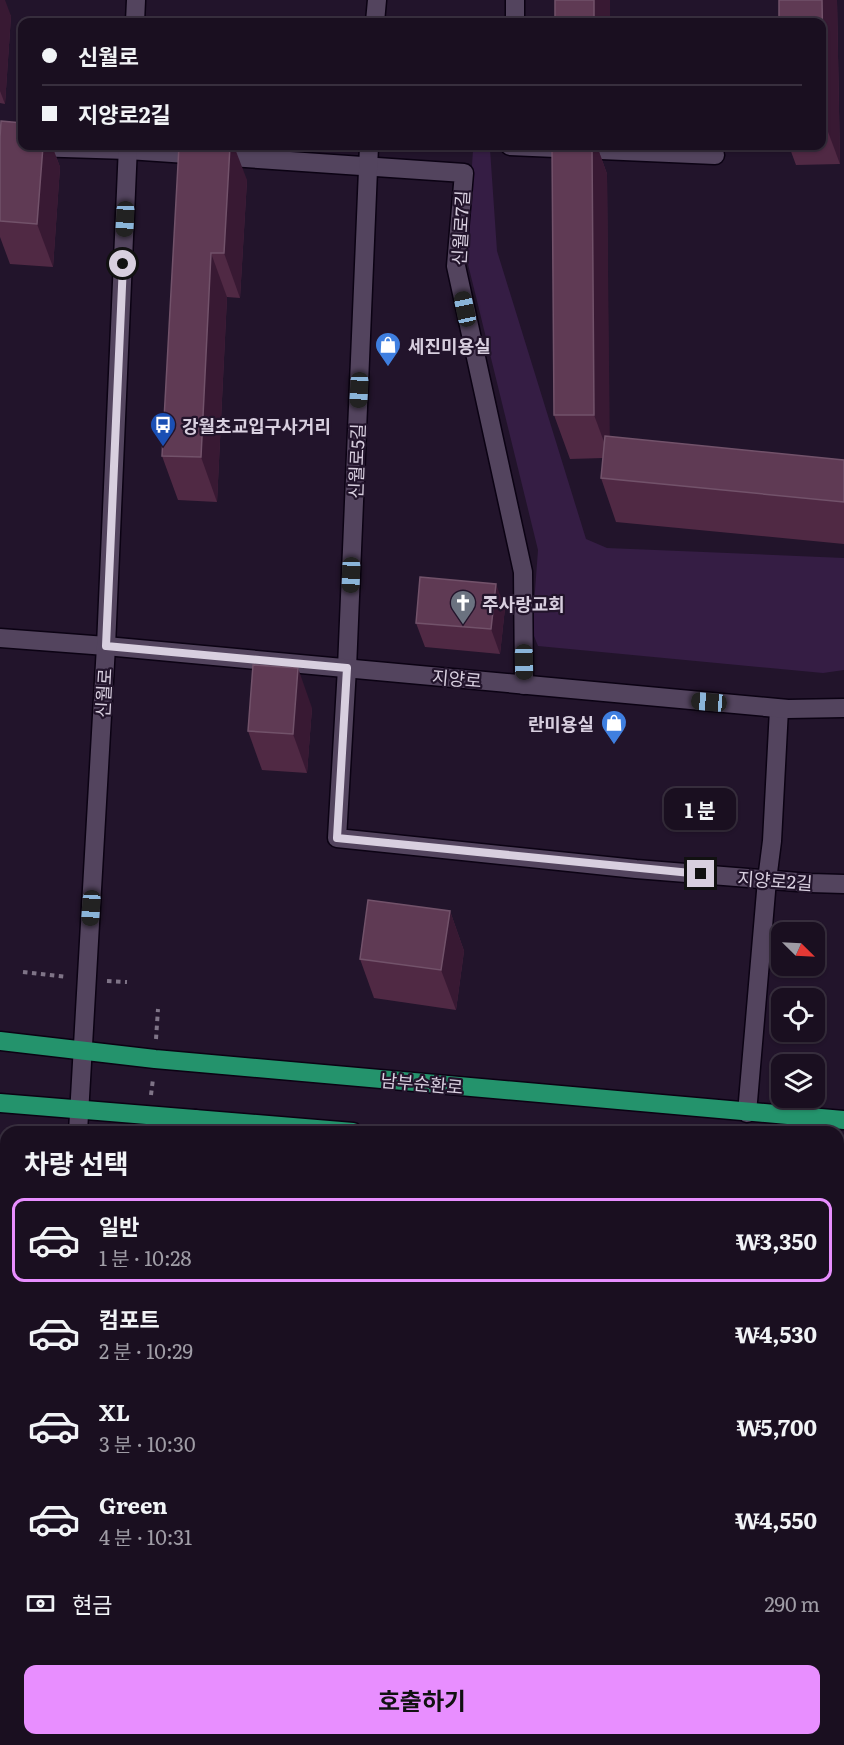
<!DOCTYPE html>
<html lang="ko">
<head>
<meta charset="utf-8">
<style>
  body { margin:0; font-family:Literata,"Noto Sans KR",serif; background:#231829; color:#f1f3f6; height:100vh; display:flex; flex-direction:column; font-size:22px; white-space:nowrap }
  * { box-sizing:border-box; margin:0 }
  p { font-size:20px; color:#9f9ca5 }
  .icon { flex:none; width:33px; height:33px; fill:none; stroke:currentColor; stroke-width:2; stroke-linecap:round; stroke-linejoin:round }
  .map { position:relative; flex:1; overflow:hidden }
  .sheet { position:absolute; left:0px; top:1126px; width:844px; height:620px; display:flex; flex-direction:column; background:#1a0f20; border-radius:18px 18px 0 0; box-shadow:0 2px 4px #0004,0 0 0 2px #382f3e }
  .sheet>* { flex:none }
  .top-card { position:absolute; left:18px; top:18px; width:808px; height:132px; border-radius:12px; box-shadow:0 2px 4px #0004,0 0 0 2px #382f3e; display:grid; align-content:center; height:132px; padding:0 24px; background:#1a0f20 }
  .needle { width:39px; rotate:114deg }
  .buttons { position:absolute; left:771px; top:922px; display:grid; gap:12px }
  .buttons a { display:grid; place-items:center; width:54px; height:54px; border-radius:12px; background:#1a0f20; box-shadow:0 2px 4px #0004,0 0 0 2px #382f3e; font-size:30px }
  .end { position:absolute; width:27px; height:27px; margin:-14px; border:8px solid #d8cfdf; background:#111; box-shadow:0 0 0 3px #111 }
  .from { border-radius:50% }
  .bubble { position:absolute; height:42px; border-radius:12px; background:#1a0f20; box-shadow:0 2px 4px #0004,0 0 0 2px #382f3e; font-size:20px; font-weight:700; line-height:42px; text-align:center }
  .car { position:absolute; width:18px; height:36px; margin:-18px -9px; border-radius:8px; box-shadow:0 0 4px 2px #0007; background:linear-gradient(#222 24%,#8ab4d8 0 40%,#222 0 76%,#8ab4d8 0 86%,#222 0) }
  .top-card b { display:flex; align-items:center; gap:21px; height:57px; font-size:22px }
  .top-card b+b { border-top:2px solid #382f3e }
  .top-card i { width:15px; height:15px; background:#f1f3f6 }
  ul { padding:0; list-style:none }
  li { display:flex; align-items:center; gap:18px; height:84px; margin:0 12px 9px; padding:0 12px; border:3px solid transparent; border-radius:12px }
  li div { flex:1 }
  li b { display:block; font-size:22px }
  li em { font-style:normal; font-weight:700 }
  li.current { border-color:#e88eff }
  li>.icon { width:54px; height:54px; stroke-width:1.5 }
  h2 { padding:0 24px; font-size:27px; line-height:72px }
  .pay { display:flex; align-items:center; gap:15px; height:66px; padding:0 24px; font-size:22px }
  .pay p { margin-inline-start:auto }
  .primary-button { display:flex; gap:12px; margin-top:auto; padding:12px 24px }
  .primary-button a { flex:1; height:69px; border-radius:12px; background:#e88eff; color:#111; font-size:24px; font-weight:700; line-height:69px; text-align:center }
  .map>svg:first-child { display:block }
</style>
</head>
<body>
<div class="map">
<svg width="844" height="1745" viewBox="0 0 844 1745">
  <rect width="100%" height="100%" fill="#22142b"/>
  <path fill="#351d44" d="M490,149L497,251L586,539L607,548L844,558V670L823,673L538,646L532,631L538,550L466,256L473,150Z"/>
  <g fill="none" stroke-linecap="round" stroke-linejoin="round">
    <defs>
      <g id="lane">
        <path d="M838,1654L844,1655"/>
        <path d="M364,1745L365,1740"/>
        <path d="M544,1745L545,1740"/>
      </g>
      <g id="street">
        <path d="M375,22L377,0"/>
        <path d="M515,22V0"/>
        <path d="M0,146L128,150L464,173L456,266L523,572L524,685"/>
        <path d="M369,146L347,668L337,838L636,869L810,883L844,884"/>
        <path d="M510,146L715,155"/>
        <path d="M0,638L106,646"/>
        <path d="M747,1113L767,880L772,841L779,709"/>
        <path d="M195,1119L205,1132"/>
        <path d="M838,1230H844"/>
        <path d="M0,1379H6"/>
        <path d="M838,1448H844"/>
      </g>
      <g id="secondary">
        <path d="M135,22L136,0"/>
        <path d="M106,646L788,709L844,708"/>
        <path d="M78,1132L106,646L128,146"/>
        <path d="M67,1740L68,1745"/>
      </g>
      <g id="primary">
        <path d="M0,1041L155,1059L844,1120"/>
        <path d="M0,1103L353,1132"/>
        <path d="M838,1175L844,1176"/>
      </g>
    </defs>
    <use href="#lane" stroke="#0b0213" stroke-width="18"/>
    <use href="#street" stroke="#0b0213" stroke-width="21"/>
    <use href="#secondary" stroke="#0b0213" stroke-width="21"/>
    <use href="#primary" stroke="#0b0213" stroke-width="21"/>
    <g stroke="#7f7487" stroke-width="4" stroke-dasharray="4.5 4.5" stroke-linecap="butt">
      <path d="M23,972L67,977"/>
      <path d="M107,981L127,982"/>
      <path d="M156,1039L158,1009"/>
      <path d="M151,1095L153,1079"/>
      <path d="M0,1169L6,1177"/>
      <path d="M17,1740V1745"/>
      <path d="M113,1740L114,1745"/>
    </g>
    <use href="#lane" stroke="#53445e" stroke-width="15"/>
    <use href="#street" stroke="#53445e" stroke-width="18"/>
    <use href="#secondary" stroke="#53445e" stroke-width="18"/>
    <use href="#primary" stroke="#24936c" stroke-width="18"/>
  </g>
  <g fill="#502944">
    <path d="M0,0L11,16L5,104L0,103Z"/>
    <path d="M779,0H837L840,164L796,165L789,146H822V22Z"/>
    <path d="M0,138L22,146H52L60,167L53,267L10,264L0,237Z"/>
    <path d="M179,146L247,180L240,298L227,297L217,502L178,500L162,456Z"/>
    <path d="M552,146H597L607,174L609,437L844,460V544L616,522L601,478L603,458L570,459L554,415Z"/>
    <path d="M505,608L500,654L425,647L416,623Z"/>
    <path d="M312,708L307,773L262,770L248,731Z"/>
    <path d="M450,911L464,951L456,1010L374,998L360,959Z"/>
  </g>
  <g fill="#381933">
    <path d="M0,0H5L11,16L5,104L0,91Z"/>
    <rect x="594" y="0" width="16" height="22"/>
    <path d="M822,0H837L840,164L824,121Z"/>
    <path d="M43,146H52L60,167L53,267L37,224Z"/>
    <path d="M230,146H234L247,180L240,298L224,253Z"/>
    <path d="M592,146H597L607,174L610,458L594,415Z"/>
    <path d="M211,253L227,297L217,502L201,457Z"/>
    <path d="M496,584L505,608L500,654L491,629Z"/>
    <path d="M298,668L312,708L307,773L293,734Z"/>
    <path d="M450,911L464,951L456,1010L441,970Z"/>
  </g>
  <g fill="#5f3a54" stroke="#72526a" stroke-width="1.5">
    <rect x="555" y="0" width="39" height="22"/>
    <path d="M779,0H822L824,121H822V22H779Z"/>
    <path d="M1,121L22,123V146H43L37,224L0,221V138Z"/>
    <path d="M179,146H230L224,253H211L201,457L162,456Z"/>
    <path d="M552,146H592L594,415H554Z"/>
    <path d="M605,436L844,460V502L601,478Z"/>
    <path d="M420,577L496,584L491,629L416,623Z"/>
    <path d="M253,665L298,668L293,734L248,731Z"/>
    <path d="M368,900L450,911L441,970L360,959Z"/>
  </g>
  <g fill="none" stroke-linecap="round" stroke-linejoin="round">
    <path stroke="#d8cfdf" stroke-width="8" d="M123,264L106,646L347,668L337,838L701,874"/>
  </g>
  <defs>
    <symbol id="shop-pin" viewBox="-11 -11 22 30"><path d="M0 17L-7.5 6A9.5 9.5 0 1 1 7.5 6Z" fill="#3f7fe0" stroke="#22142b"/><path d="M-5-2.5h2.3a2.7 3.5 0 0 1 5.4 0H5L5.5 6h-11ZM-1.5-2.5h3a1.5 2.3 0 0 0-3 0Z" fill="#fff"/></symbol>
    <symbol id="bus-pin" viewBox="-11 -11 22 30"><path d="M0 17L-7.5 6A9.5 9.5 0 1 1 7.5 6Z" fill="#1a4fb4" stroke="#22142b"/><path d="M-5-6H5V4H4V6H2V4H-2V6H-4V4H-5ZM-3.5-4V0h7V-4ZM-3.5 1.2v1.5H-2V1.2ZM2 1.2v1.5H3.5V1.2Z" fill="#fff"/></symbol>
    <symbol id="church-pin" viewBox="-11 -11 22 30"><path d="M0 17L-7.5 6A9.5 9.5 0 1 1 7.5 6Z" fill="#6b7280" stroke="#22142b"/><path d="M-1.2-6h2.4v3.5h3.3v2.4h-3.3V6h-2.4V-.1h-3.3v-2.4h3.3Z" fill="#fff"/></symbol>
  </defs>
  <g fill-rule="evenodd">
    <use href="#shop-pin" x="373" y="330" width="30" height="40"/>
    <use href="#bus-pin" x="148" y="410" width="30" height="40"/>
    <use href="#church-pin" x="448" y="588" width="30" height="40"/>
    <use href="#shop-pin" x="599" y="708" width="30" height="40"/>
  </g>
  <g text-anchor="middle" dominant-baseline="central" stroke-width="4.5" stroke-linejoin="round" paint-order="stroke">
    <g font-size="18" fill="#d8cfdf" stroke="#22142b">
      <text transform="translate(460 228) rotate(-87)">신월로7길</text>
      <text transform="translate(356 461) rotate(-88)">신월로5길</text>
      <text transform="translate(457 678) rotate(5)">지양로</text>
      <text transform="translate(103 693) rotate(-87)">신월로</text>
      <text transform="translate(775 880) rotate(4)">지양로2길</text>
      <text transform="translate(422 1083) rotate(5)">남부순환로</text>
    </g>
    <g font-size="18" font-weight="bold" fill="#d8cfdf" stroke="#22142b" text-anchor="start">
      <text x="408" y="345">세진미용실</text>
      <text x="182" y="425">강월초교입구사거리</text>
      <text x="482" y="603">주사랑교회</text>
      <text x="594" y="723" text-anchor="end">란미용실</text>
    </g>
  </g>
</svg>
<div class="buttons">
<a><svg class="needle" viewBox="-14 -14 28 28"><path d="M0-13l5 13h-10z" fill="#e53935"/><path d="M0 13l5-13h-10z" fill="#9f9ca5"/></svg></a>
<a><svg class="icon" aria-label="locate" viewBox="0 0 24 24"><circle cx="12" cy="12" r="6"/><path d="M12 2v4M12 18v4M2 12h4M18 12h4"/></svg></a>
<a><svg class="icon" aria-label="layers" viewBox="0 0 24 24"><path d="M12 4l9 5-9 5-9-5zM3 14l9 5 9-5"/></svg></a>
</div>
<i class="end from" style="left:123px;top:264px"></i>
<i class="end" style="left:701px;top:874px"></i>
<div class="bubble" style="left:664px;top:788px;width:72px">1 분</div>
<i class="car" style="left:125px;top:219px;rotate:183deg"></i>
<i class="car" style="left:465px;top:309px;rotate:348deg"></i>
<i class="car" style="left:359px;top:390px;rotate:183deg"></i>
<i class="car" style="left:351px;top:575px;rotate:182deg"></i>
<i class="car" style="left:524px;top:662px;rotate:179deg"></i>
<i class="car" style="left:709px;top:702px;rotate:275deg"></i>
<i class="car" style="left:91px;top:908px;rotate:184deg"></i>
<div class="top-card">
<b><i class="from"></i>신월로</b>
<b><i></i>지양로2길</b>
</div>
<section class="sheet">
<h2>차량 선택</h2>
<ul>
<li class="current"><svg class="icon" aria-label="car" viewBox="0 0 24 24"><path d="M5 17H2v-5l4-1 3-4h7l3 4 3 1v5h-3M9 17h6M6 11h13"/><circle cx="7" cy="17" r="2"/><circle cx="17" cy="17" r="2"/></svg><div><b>일반</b><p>1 분 · 10:28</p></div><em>₩3,350</em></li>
<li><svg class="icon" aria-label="car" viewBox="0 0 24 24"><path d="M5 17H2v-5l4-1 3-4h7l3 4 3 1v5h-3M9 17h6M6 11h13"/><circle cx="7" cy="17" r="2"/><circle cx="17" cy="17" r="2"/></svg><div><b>컴포트</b><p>2 분 · 10:29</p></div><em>₩4,530</em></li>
<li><svg class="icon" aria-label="car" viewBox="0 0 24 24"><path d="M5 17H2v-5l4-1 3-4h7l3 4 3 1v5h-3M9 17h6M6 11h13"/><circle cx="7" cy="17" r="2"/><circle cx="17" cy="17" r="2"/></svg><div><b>XL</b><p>3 분 · 10:30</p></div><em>₩5,700</em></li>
<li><svg class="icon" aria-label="car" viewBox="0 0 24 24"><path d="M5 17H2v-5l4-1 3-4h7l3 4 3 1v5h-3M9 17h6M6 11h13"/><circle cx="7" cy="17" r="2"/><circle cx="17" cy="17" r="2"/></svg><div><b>Green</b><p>4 분 · 10:31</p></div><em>₩4,550</em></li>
</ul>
<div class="pay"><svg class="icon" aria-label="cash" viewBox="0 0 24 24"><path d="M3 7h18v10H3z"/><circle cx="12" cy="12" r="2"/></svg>현금<p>290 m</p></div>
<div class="primary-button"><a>호출하기</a></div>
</section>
</div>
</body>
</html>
